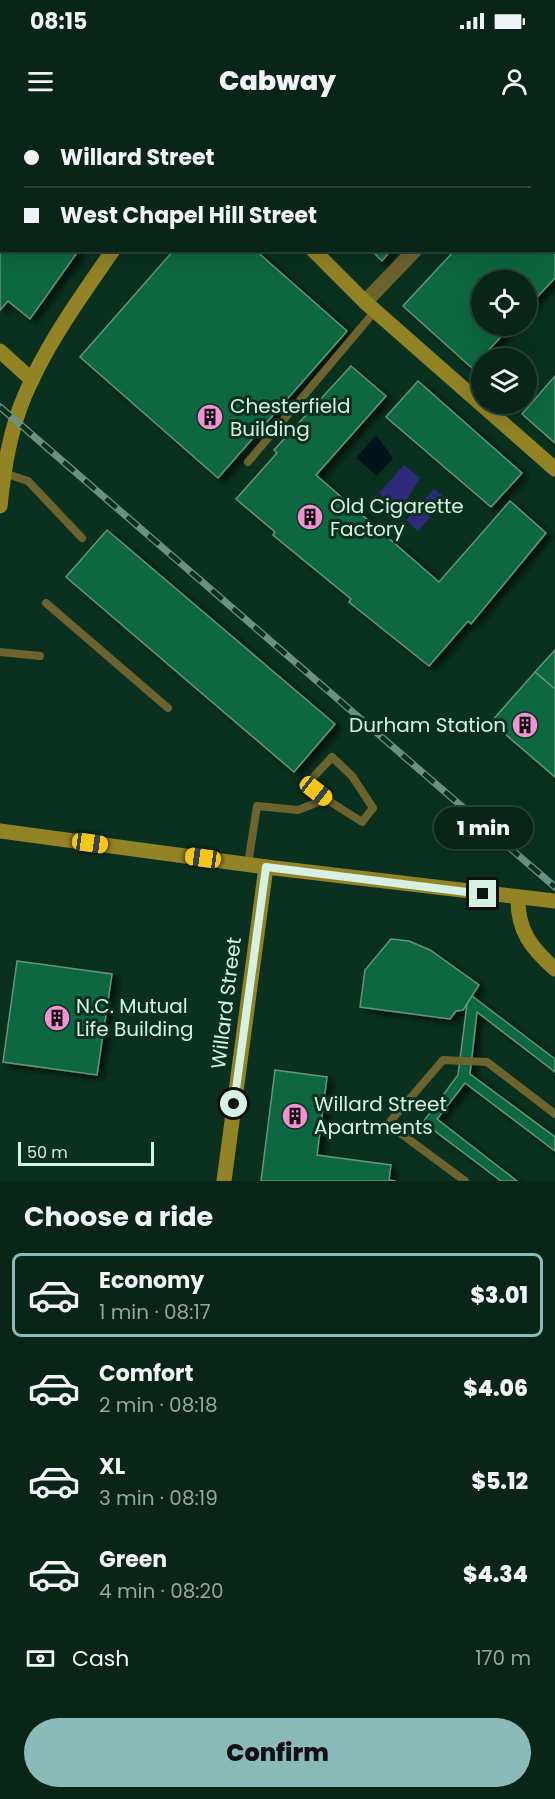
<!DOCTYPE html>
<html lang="en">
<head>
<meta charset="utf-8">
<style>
  body { margin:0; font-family:Poppins,sans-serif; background:#112d21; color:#f1f3f6; height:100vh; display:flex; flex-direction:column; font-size:22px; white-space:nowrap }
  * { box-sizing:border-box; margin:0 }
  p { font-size:20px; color:#98a5a2 }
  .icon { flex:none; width:33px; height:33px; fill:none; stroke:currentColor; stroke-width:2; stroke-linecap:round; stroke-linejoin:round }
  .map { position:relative; height:1061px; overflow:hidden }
  .sheet { display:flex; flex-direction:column; background:#082518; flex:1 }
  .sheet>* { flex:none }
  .guide { position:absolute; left:0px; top:0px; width:555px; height:132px; box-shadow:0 6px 24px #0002,0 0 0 2px #294237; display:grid; align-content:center; height:132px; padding:0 24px; background:#082518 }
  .controls { position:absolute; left:471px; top:150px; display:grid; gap:12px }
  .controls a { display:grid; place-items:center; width:66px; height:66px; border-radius:50%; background:#082518; box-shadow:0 6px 24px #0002,0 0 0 2px #294237; font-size:30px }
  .scale { position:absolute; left:18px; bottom:15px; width:136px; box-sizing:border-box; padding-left:6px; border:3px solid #d6f0e1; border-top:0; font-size:16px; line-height:21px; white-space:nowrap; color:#d6f0e1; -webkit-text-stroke:4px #0a3120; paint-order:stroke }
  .end { position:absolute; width:27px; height:27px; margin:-14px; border:8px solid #d6f0e1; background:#111; box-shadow:0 0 0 3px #111 }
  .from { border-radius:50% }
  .bubble { position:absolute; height:42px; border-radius:21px; background:#082518; box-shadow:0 6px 24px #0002,0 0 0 2px #294237; font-size:20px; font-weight:800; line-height:42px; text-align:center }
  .car { position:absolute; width:18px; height:36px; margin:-18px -9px; border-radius:8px; box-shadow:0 0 4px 2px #0007; background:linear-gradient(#f5c518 24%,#345 0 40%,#f5c518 0 76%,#345 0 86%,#f5c518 0) }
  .guide b { display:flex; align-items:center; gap:21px; height:57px; font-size:22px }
  .guide b+b { border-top:2px solid #294237 }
  .guide i { width:15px; height:15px; background:#f1f3f6 }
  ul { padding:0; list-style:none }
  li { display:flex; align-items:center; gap:18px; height:84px; margin:0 12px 9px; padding:0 12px; border:3px solid transparent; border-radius:9px }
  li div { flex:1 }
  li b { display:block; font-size:22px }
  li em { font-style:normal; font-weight:800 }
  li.current { border-color:#8bbbb9 }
  li>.icon { width:54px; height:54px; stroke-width:1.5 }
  h2 { padding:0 24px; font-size:27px; line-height:72px }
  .pay { display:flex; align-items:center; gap:15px; height:66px; padding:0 24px; font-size:22px }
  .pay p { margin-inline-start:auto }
  .action { display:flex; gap:12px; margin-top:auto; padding:12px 24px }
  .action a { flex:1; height:69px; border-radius:36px; background:#8bbbb9; color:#111; font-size:24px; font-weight:800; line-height:69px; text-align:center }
  .status { display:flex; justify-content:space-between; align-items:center; height:42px; padding:0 30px; background:#082518; direction:ltr }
  .status svg { height:16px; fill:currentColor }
  header { display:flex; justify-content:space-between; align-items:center; height:78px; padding:0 24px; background:#082518; font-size:27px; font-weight:800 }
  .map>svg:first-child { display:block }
</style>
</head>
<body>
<div class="status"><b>08:15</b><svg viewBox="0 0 49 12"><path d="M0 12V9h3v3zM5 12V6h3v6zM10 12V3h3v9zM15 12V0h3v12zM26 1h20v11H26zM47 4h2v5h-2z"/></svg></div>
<header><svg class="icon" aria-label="menu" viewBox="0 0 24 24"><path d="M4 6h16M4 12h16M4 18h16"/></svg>Cabway<svg class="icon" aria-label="person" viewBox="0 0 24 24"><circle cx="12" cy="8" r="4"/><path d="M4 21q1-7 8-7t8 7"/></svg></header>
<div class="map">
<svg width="555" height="1061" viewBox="0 0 555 1061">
  <defs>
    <filter id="shadow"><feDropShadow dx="6" dy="4" stdDeviation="3" flood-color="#0009"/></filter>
  </defs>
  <rect width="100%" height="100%" fill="#0a3120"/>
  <g fill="#2f297a">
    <path d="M404,345L420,358L400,391L379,373Z"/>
    <path d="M434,369L446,379L418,411L406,400Z"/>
  </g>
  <path fill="#00131a" d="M376,315L393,338L377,356L356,338Z"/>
  <g fill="#096743" stroke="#63957a" stroke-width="1.5" filter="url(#shadow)">
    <path d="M305,0L306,2L231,1L232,0Z"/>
    <path d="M433,0H515L514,2Z"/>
    <path d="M555,23V158L526,189V160H482V206H511L472,248L403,186L455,130H554Z"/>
    <path d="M0,66L2,130H79L30,199L8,181L0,190Z"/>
    <path d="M174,130H255L347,211L218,358L80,237Z"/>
    <path d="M371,130H391L382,141Z"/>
    <path d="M351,246L386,276L316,355L439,462L510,381L546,413L471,504L468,501L429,546L349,482L351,479L273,415L275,412L236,379L277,333L274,330Z"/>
    <path d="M555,256V323L522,294Z"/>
    <path d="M418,261L522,353L491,387L386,297Z"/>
    <path d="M107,410L335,604L294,652L66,457Z"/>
    <path d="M555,530V569L535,552Z"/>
    <path d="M535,552L555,569V657L491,602Z"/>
    <path d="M391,819L409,821L430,830L479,865L463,890L456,891L450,899L360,887L365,850Z"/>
    <path d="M17,841L112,854L97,955L3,942Z"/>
    <path d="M472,876L555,939V952L477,892L470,954L555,1017V1031L465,963L437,999L517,1061H501L423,1002L458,955L467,884Z"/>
    <path d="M275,950L327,957L317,1035L391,1045L389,1060L396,1061H261Z"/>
  </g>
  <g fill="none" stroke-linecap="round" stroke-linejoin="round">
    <g stroke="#6c632e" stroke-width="8">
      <path d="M4,0L5,2"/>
      <path d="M31,0L33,2"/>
      <path d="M111,0L113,2"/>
      <path d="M248,342L375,191"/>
      <path d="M4,353L28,361L82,418"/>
      <path d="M46,483L168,588"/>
      <path d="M0,532L40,536"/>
      <path d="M248,744L257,686L298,690L326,679L362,702L373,688L352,656L332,637L307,664L326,679"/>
      <path d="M465,1061L388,1004L443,940L487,942L555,994"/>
    </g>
    <g stroke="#6c632e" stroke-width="15">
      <path d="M540,2L541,0"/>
      <path d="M365,182L415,130"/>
    </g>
    <g stroke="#928325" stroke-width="15">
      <path d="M186,0L187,2"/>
      <path d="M201,2L202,0"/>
      <path d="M313,130L365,182L555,349"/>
      <path d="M0,231L32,260"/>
      <path d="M0,386C4,348 10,310 25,275C47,223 81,177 113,130"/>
      <path d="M0,711L266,747L555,781"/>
      <path d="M518,777C517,810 531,828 555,849"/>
      <path d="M224,1061L266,747"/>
    </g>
    <defs>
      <path id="rail" d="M0,287L555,767"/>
    </defs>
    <use href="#rail" stroke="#6f9080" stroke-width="7"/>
    <use href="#rail" stroke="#0a3120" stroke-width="4.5" stroke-dasharray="14" stroke-linecap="butt"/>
  </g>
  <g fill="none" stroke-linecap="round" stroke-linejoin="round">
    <path stroke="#d6f0e1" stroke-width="8" d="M234,984L266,747L483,774"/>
  </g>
  <defs>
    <symbol id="building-disc" viewBox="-11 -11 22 22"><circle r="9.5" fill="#f491d4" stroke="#0a3120"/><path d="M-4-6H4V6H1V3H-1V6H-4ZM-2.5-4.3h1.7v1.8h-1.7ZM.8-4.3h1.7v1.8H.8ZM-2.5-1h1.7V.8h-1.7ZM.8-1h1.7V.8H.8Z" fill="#111"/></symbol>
  </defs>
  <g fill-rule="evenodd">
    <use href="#building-disc" x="195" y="282" width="30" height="30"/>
    <use href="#building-disc" x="295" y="382" width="30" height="30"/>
    <use href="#building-disc" x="510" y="590" width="30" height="30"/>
    <use href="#building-disc" x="42" y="883" width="30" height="30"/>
    <use href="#building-disc" x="280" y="981" width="30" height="30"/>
  </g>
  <g text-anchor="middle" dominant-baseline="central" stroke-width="6" stroke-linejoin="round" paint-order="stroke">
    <g font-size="20" fill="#d6f0e1" stroke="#0a3120" text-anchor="start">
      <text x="230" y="286">Chesterfield<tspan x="230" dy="23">Building</tspan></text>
      <text x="330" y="386">Old Cigarette<tspan x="330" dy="23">Factory</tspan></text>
      <text x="506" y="605" text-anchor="end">Durham Station</text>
      <text x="76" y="886">N.C. Mutual<tspan x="76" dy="23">Life Building</tspan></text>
      <text x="314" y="984">Willard Street<tspan x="314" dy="23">Apartments</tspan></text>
    </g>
    <g font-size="20" fill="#d6f0e1" stroke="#0a3120">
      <text transform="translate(226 883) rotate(-83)">Willard Street</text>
    </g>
  </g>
</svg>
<div class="controls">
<a><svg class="icon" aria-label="locate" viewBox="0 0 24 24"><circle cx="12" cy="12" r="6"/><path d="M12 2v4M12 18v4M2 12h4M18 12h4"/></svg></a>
<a><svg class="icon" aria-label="layers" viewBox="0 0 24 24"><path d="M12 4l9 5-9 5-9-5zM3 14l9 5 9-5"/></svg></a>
</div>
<div class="scale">50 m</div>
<i class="end from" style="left:234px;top:984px"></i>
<i class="end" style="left:483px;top:774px"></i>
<div class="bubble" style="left:434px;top:687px;width:99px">1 min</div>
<i class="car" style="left:316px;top:671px;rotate:128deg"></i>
<i class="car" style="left:90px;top:723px;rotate:98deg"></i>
<i class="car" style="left:203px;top:738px;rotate:278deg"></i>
<div class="guide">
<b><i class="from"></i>Willard Street</b>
<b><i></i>West Chapel Hill Street</b>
</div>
</div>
<section class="sheet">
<h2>Choose a ride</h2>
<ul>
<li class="current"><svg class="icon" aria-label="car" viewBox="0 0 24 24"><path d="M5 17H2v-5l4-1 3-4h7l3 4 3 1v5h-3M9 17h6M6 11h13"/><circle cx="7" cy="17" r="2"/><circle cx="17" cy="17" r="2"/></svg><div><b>Economy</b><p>1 min · 08:17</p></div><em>$3.01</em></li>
<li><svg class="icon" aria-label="car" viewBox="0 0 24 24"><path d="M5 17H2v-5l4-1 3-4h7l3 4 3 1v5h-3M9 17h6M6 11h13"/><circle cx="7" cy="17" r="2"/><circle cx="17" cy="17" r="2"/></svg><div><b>Comfort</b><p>2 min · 08:18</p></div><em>$4.06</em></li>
<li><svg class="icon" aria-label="car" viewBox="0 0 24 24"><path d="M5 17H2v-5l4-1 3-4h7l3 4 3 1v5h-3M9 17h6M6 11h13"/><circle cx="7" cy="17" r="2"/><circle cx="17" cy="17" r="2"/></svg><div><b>XL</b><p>3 min · 08:19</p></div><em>$5.12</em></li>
<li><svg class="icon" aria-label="car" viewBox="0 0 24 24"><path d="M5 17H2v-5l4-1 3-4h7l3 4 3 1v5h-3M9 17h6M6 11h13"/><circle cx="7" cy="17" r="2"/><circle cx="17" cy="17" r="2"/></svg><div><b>Green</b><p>4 min · 08:20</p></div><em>$4.34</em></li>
</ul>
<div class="pay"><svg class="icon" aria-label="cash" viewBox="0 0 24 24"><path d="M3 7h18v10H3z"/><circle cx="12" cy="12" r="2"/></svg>Cash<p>170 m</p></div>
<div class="action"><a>Confirm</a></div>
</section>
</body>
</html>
